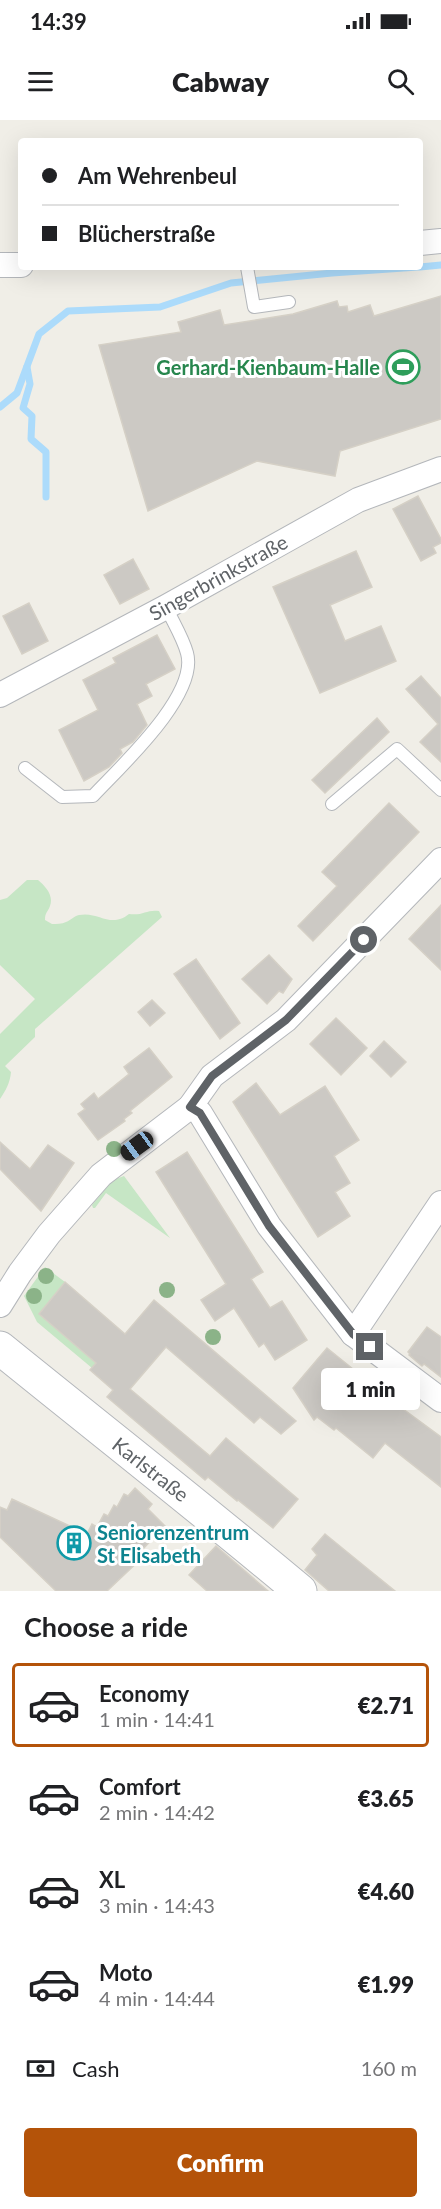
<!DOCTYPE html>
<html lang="en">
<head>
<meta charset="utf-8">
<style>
  body { margin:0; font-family:Lato,sans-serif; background:#f2f2f2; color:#202124; height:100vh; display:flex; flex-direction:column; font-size:22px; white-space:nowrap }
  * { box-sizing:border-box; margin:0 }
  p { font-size:20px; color:#757577 }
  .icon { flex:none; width:33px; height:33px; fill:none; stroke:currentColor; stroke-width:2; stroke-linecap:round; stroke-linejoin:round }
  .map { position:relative; height:1471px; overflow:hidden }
  .drawer { display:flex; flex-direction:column; background:#fff; flex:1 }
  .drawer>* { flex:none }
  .top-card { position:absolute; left:18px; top:18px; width:405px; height:132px; border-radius:6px; box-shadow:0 6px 24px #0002; display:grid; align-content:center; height:132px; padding:0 24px; background:#fff }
  .end { position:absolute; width:27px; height:27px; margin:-14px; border:8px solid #5f6367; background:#fff; box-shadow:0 0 0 3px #fff }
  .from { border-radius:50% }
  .bubble { position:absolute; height:42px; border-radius:6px; background:#fff; box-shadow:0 6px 24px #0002; font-size:20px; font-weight:800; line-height:42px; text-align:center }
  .car { position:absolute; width:18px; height:36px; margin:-18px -9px; border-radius:8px; box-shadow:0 0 4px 2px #0007; background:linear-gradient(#222 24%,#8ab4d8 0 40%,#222 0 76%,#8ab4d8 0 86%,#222 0) }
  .top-card b { display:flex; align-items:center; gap:21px; height:57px; font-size:22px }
  .top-card b+b { border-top:2px solid #e0e0e0 }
  .top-card i { width:15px; height:15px; background:#202124 }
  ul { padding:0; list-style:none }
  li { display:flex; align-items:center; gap:18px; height:84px; margin:0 12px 9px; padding:0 12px; border:3px solid transparent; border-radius:6px }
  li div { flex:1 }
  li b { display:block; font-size:22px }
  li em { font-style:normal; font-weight:800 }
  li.current { border-color:#b45309 }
  li>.icon { width:54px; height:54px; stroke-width:1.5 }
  h2 { padding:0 24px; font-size:27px; line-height:72px }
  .pay { display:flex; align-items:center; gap:15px; height:66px; padding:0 24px; font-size:22px }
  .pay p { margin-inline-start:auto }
  .action { display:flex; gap:12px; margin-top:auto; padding:12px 24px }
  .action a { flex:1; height:69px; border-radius:6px; background:#b45309; color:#fff; font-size:24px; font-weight:800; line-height:69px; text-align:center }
  .status { display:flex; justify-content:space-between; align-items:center; height:42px; padding:0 30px; background:#fff; direction:ltr }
  .status svg { height:16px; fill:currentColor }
  header { display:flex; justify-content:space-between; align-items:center; height:78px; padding:0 24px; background:#fff; font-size:27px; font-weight:800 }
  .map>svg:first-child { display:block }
</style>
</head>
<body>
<div class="status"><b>14:39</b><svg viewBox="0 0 49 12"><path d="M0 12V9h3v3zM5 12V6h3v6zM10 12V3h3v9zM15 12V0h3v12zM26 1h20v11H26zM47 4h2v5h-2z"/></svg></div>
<header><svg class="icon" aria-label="menu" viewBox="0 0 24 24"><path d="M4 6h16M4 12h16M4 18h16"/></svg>Cabway<svg class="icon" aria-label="search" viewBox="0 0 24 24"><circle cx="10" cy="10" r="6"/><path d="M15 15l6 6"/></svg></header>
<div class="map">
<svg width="441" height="1471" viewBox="0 0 441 1471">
  <rect width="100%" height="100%" fill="#f0eee7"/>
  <g fill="#c6e6c5">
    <path d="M27,760H38C45,766 54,775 50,786C48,792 45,792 45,800L52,804C56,804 62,804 66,802C71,800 74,796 79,795C99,791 110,809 129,794C143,796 147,789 159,791L162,797L35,909V917L5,946L11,952C10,963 6,970 0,979V914L35,879L0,845V780L7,778Z"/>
    <path d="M124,1056L170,1118L106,1073L95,1088H93L92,1085L113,1060Z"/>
    <path d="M45,1147L65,1162L39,1194L96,1243L92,1248L37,1202L24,1176Z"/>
  </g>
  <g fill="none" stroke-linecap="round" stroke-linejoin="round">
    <g stroke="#acdbfb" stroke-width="7">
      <path d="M420,147L441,145"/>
      <path d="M27,247L30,264L23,288L32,296L31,319L46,332V377"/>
      <path d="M0,287L17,273L39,214L68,191L160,187L231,163L332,153L418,147"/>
    </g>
  </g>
  <g fill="#ccc9c4" stroke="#d5d0c6" stroke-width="1.5">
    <path d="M441,176V299L340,331L335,356L257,341L148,391L99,225L181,212L178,202L220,190L224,205L293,194L337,181L339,187L347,186L348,192L370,185L374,196Z"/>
    <path d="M418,376L441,419V423L433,427L436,433L421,441L393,389Z"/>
    <path d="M356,431L372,467L330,485L345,521L381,506L396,541L320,573L273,467Z"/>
    <path d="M133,439L149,469L120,484L104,455Z"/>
    <path d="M29,483L48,521L22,534L3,496Z"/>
    <path d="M157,515L175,549L146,564L152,576L137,584L147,605L133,622L120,629L122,633L109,647L84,661L59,610L98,590L83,560L116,543L113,538Z"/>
    <path d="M421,556L441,578V642L420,622L438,604L406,569Z"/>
    <path d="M377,598L389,612L325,673L312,660Z"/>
    <path d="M389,683L419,712L313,821L298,806L337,766L322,752Z"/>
    <path d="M441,785V850L409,819Z"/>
    <path d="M269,835L292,859L283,873L279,871L267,884L242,859Z"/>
    <path d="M196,839L240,903L220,919L174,854Z"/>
    <path d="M152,880L165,893L150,906L138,892Z"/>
    <path d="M336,898L367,928L341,955L310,924Z"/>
    <path d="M384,921L406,942L391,957L370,936Z"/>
    <path d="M149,928L172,957L130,991L132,993L124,999L125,1001L98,1020L78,994L85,989L81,984L94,973L98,979L129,954L124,947Z"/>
    <path d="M256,963L280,995L325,966L359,1020L334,1036L350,1063L335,1072L350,1096L318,1117L233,982Z"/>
    <path d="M0,1022L30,1049L48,1025L74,1043L41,1091L0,1049Z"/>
    <path d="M187,1032L263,1152L251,1159L270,1188L282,1181L307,1220L275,1240L264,1223L259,1227L234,1188L215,1201L201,1180L226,1164L156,1052Z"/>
    <path d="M65,1162L125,1214L154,1180L296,1301L281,1314L260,1297L254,1303L166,1227L130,1269L210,1336L226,1318L298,1379L273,1408L238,1380L237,1381L208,1357L205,1360L107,1277L113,1270L90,1250L96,1243L39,1194Z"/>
    <path d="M427,1207L441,1217V1257L424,1244L422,1246L409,1235L410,1234L408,1232Z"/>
    <path d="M327,1228L395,1283L441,1317V1367L385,1323L373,1338L336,1308L334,1310L317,1297L314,1300L293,1268Z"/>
    <path d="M135,1368L152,1384L148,1389L165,1406L141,1431L145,1435L107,1471H56L0,1417V1387L7,1390L12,1379L87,1414L92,1404L97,1407L104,1394L108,1396L114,1385L117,1387L124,1374L128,1376Z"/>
    <path d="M325,1414L363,1445L395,1471H329L305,1450L317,1435L312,1429Z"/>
    <path d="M216,1426L268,1471H207L189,1455Z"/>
  </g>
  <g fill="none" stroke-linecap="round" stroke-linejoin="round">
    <defs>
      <g id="lane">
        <path d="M247,147L254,187L289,182"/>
        <path d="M25,648L62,677L93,676C120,647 199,575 187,533C183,518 173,502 166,487"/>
        <path d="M332,684L397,629L441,670"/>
      </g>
      <g id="street">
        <path d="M420,123L441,121"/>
        <path d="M0,145H21"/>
        <path d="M0,575L166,487L358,380L441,349"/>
        <path d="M190,987L200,993L269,1106L353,1214L441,1280"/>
        <path d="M0,1185L20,1153L49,1114L101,1055L190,987L212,956L286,900L441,740"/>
        <path d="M353,1214L441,1083"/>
      </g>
      <path id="secondary" d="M0,1228C100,1309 201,1388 300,1471"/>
    </defs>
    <use href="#lane" stroke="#b4b7bb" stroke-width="14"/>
    <use href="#street" stroke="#b4b7bb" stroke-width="26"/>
    <use href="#secondary" stroke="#b4b7bb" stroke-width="35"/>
    <use href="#lane" stroke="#fff" stroke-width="12"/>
    <use href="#street" stroke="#fff" stroke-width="24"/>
    <use href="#secondary" stroke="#fff" stroke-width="33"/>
  </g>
  <g fill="#8bb388">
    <circle cx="114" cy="1029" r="8"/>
    <circle cx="46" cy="1156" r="8"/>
    <circle cx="167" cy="1170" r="8"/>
    <circle cx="34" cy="1176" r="8"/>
    <circle cx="213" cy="1217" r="8"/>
  </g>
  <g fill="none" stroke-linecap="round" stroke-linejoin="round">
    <path stroke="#5f6367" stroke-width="8" d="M364,820L286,900L212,956L190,987L200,993L269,1106L353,1214L370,1227"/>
  </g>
  <defs>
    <symbol id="stadium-ring" viewBox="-11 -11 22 22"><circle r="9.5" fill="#fff" stroke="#2e9e5b" stroke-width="1.5"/><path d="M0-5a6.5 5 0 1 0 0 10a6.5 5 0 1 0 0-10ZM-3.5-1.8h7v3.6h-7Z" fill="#2e9e5b"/></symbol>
    <symbol id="building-ring" viewBox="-11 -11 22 22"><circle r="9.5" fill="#fff" stroke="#0f9aa8" stroke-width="1.5"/><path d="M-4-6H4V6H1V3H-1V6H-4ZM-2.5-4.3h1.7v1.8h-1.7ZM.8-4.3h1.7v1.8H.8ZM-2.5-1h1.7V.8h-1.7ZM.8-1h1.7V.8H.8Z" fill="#0f9aa8"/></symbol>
  </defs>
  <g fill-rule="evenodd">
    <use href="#stadium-ring" x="384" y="228" width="38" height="38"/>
    <use href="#building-ring" x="55" y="1404" width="38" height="38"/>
  </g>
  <g text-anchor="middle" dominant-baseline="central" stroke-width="6" stroke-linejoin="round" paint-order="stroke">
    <g font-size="20" font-weight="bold" fill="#27864d" stroke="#fff" text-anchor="end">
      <text x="380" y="247">Gerhard-Kienbaum-Halle</text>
    </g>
    <g font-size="20" fill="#5f6367" stroke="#fff">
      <text transform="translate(218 457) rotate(-29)">Singerbrinkstraße</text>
      <text transform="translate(151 1349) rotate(38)">Karlstraße</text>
    </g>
    <g font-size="20" font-weight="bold" fill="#0d838f" stroke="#fff" text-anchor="start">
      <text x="97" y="1412">Seniorenzentrum<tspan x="97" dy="23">St Elisabeth</tspan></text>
    </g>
  </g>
</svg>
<i class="end from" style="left:364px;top:820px"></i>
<i class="end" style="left:370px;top:1227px"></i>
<div class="bubble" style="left:321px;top:1248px;width:99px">1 min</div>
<i class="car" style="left:137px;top:1026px;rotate:234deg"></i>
<div class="top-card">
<b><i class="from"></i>Am Wehrenbeul</b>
<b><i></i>Blücherstraße</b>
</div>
</div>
<section class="drawer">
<h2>Choose a ride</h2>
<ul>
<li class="current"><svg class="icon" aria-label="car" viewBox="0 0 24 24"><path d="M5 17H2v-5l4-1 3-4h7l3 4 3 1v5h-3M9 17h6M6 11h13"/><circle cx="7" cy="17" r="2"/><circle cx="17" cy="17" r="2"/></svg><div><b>Economy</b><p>1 min · 14:41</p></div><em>€2.71</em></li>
<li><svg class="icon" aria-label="car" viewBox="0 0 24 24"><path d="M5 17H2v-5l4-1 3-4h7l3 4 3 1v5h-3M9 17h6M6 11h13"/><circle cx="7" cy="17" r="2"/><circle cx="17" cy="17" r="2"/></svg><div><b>Comfort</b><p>2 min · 14:42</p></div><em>€3.65</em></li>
<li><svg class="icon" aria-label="car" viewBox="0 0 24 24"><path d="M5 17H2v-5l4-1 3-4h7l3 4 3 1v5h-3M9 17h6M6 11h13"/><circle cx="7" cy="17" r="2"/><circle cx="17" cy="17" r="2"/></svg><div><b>XL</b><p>3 min · 14:43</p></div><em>€4.60</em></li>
<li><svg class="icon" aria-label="car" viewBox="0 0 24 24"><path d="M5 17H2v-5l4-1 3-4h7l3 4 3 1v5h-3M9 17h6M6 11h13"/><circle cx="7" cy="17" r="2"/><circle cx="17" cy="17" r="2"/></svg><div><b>Moto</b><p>4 min · 14:44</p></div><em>€1.99</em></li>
</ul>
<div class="pay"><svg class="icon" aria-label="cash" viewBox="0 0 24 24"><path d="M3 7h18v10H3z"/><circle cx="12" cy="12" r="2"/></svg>Cash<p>160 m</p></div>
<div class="action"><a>Confirm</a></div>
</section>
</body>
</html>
